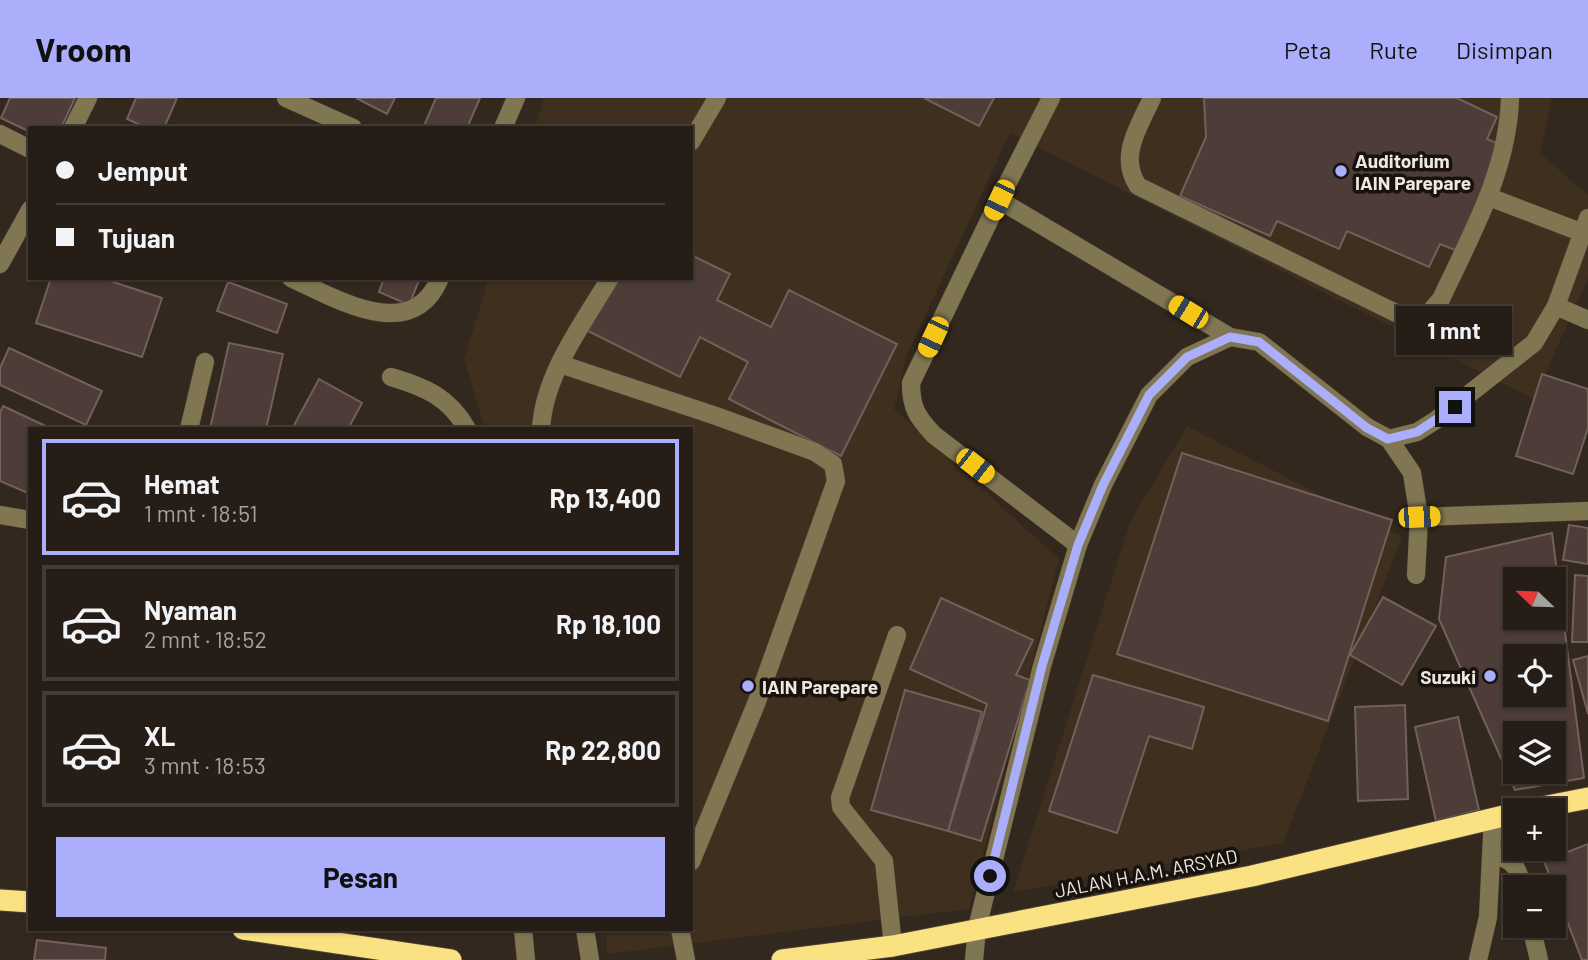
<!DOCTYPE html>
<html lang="id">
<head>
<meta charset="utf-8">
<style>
  body { margin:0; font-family:Barlow,sans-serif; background:#322b23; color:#f1f3f6; height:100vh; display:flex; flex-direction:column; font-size:26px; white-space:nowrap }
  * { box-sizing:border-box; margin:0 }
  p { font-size:23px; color:#a4a2a1 }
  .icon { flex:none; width:38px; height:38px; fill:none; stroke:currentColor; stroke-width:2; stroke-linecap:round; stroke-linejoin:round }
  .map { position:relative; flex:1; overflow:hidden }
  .drawer { position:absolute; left:28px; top:329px; width:665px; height:504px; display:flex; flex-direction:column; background:#261e16; border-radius:0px; box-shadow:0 2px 5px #0004,0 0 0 2px #423c35 }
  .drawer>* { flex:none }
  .banner { position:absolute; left:28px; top:28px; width:665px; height:154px; border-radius:0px; box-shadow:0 2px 5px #0004,0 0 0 2px #423c35; display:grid; align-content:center; height:154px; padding:0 28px; background:#261e16 }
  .needle { width:46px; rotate:293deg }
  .controls { position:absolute; left:1503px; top:469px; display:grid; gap:14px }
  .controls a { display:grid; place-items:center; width:63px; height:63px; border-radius:0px; background:#261e16; box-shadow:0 2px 5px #0004,0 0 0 2px #423c35; font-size:35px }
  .end { position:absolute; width:32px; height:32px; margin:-16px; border:9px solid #abaffb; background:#111; box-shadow:0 0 0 4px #111 }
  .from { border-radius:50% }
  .bubble { position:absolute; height:49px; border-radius:0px; background:#261e16; box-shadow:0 2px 5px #0004,0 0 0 2px #423c35; font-size:23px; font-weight:700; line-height:49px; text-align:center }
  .car { position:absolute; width:21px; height:42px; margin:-21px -10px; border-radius:9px; box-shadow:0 0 5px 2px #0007; background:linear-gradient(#f5c518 24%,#345 0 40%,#f5c518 0 76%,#345 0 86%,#f5c518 0) }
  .banner b { display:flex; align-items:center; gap:24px; height:66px; font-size:26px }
  .banner b+b { border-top:2px solid #423c35 }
  .banner i { width:18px; height:18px; background:#f1f3f6 }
  ul { padding:12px 0 0; list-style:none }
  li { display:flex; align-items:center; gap:21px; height:116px; margin:0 14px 10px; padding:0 14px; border:4px solid #423c35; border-radius:0px }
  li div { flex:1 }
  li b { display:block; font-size:26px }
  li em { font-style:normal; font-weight:700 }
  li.active { border-color:#abaffb }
  li>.icon { width:63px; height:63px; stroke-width:1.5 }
  .cta { display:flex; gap:14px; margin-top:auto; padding:14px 28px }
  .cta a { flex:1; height:80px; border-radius:0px; background:#abaffb; color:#111; font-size:28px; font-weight:700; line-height:80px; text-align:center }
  header { display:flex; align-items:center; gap:42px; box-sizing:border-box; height:98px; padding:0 35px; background:#abaffb; color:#111 }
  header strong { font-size:33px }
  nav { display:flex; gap:38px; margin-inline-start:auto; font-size:24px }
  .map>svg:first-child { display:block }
</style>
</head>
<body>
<header>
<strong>Vroom</strong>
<nav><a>Peta</a><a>Rute</a><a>Disimpan</a></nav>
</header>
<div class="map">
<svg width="1588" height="862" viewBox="0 0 1588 862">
  <rect width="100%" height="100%" fill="#33281d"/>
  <g fill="#3e2f1f">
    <path d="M544,0H1552L1540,55L1588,97V180L1534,301L1010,35L906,259L894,311L1059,461L969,811L607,856L606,831H691V331H485L464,261L489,180H691V30H535Z"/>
    <path d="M1187,328L1402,439L1283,745L1013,794L1130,424Z"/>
  </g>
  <g fill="#4d3c37" stroke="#72605a" stroke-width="2" fill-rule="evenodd">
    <path d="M10,0H75L61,30H30V34L1,20Z"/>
    <path d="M136,0H177L164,30H147L127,21Z"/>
    <path d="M356,0H395L387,16Z"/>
    <path d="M436,0H480L467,30H423Z"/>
    <path d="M924,0H994L979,28Z"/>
    <path d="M1204,0H1457L1497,19L1487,41L1503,48L1455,152L1440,146L1429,169L1347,133L1339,151L1277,123L1270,138L1180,98L1206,39Z"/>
    <path d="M691,157L730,176L717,202L771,229L789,192L897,246L841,358L729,301L748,264L700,239L680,279L588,233L614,180H691Z"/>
    <path d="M51,180H101L162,200L142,259L36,225Z"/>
    <path d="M384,180H420L409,207L379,194Z"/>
    <path d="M228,184L287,206L277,235L217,213Z"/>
    <path d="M229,245L283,256L266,331H210Z"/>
    <path d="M9,250L102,293L86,327L0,287V270Z"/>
    <path d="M1542,276L1588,291V330L1573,376L1516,358Z"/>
    <path d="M319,281L362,305L348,331H292Z"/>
    <path d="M3,308L52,331H30V396L0,383V315Z"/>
    <path d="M1182,355L1392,422L1328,623L1117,556Z"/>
    <path d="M1569,427L1588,430V466L1563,462Z"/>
    <path d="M1552,435L1584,680L1515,692L1439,521L1446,459ZM1516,481H1554V520H1516ZM1516,558H1554V597H1516ZM1516,635H1554V674H1516Z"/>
    <path d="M1575,477L1588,478V544H1572Z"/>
    <path d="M1383,499L1436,528L1402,587L1350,557Z"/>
    <path d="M941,500L1033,542L1016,577L1030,582L981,743L948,733L987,606L910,571Z"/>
    <path d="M1588,558V616L1573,562Z"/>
    <path d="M1093,577L1204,609L1192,651L1149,638L1117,735L1049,713Z"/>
    <path d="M905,592L982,614L948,733L871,712Z"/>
    <path d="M1405,607L1408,701L1358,703L1355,609Z"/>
    <path d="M1458,619L1479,712L1436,723L1415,629Z"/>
    <path d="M1588,746V862H1582L1544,763Z"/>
    <path d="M37,842L106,850L105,862H34Z"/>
  </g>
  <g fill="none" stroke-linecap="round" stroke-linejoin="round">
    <defs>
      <g id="minor">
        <path d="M286,0L353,30"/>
        <path d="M1051,0L999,102L1230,239"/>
        <path d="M1152,0C1139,29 1118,58 1138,88L1410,222L1429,215L1441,201C1471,137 1508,72 1510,0"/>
        <path d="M73,30L88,0"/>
        <path d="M503,30L516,0"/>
        <path d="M0,36L30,51"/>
        <path d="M691,44L717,0"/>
        <path d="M1489,99L1583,135"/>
        <path d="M999,102L911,285C911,310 917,319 934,337L1078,447"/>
        <path d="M0,166L30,112"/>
        <path d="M291,180C337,201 412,247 440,180"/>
        <path d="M1556,208L1588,222"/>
        <path d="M560,266L716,318L815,354L833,366L836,383L756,606L691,764"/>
        <path d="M391,279C425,289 449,299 467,331"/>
        <path d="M189,331L205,264"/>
        <path d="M541,331C544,276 583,226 610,180"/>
        <path d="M1389,341L1412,375L1419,419L1416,477"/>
        <path d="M0,417L30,422"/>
        <path d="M1419,419L1588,413"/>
        <path d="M1493,757C1514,762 1518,769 1522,789"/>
        <path d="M1531,828L1539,862"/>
        <path d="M523,831L526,862"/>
        <path d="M585,831L590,862"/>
        <path d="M680,831L686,862"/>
        <path d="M893,848L884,763L841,709L840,700L897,537"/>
        <path d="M974,862L977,830L1042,568L1078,447L1103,387L1149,297L1187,259L1230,239L1259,244L1367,329L1389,341L1417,334L1436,322L1534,245L1556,208L1588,120"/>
        <path d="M1478,862L1488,819L1493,719"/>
      </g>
      <g id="highway">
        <path d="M1527,712L1588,700"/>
        <path d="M0,802L30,804"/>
        <path d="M243,831L451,862"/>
        <path d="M782,862L893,848L1252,778L1516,715"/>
      </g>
    </defs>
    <use href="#minor" stroke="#4d4338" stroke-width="19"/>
    <use href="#highway" stroke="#4d4338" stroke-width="23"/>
    <use href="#minor" stroke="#807752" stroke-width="18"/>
    <use href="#highway" stroke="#fae282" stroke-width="21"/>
  </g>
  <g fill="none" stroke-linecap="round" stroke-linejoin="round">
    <path stroke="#abaffb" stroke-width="9" d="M990,778L1042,568L1078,447L1103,387L1149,297L1187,259L1230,239L1259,244L1367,330L1388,341L1417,334L1455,309"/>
  </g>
  <g fill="#abaffb" stroke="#17120d" stroke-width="2.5">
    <circle cx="1341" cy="73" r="7"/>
    <circle cx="1490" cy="578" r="7"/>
    <circle cx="748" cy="588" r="7"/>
  </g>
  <g text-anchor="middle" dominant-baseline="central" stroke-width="7" stroke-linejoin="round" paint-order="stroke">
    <g font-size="19" font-weight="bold" fill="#efe7e0" stroke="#17120d" text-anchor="start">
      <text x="1355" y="62">Auditorium<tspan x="1355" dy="22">IAIN Parepare</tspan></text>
      <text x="1476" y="578" text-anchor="end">Suzuki</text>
      <text x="762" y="588">IAIN Parepare</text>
    </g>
    <g font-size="19" fill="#efe7e0" stroke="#17120d">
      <text transform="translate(1146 775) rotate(-11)">JALAN H.A.M. ARSYAD</text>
    </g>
  </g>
</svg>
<div class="controls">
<a><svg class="needle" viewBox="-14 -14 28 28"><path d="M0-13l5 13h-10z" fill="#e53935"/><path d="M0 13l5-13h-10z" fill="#a4a2a1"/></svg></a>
<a><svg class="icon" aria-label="locate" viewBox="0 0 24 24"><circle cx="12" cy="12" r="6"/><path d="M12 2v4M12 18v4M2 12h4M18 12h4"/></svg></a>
<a><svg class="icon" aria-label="layers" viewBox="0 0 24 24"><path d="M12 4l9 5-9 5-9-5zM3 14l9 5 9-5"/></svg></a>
<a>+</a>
<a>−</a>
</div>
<i class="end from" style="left:990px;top:778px"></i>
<i class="end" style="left:1455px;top:309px"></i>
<div class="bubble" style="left:1396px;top:208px;width:116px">1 mnt</div>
<i class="car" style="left:999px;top:102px;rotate:205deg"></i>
<i class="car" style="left:1188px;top:214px;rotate:301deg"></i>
<i class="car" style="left:933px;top:239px;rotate:205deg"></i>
<i class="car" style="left:975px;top:368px;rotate:128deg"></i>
<i class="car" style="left:1419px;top:419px;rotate:88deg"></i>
<div class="banner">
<b><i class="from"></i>Jemput</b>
<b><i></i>Tujuan</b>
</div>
<section class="drawer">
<ul>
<li class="active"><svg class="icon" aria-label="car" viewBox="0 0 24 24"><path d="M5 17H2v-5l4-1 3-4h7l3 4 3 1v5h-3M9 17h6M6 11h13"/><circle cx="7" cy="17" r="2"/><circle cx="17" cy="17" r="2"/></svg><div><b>Hemat</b><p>1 mnt · 18:51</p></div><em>Rp 13,400</em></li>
<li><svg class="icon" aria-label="car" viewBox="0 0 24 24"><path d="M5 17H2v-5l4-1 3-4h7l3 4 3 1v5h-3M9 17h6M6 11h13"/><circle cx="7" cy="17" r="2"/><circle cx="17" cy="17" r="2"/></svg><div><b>Nyaman</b><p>2 mnt · 18:52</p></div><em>Rp 18,100</em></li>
<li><svg class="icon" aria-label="car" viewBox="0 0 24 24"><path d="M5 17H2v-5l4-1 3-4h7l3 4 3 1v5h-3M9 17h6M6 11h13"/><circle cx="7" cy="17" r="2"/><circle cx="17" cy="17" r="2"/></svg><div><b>XL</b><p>3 mnt · 18:53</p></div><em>Rp 22,800</em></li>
</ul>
<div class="cta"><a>Pesan</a></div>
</section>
</div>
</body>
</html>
